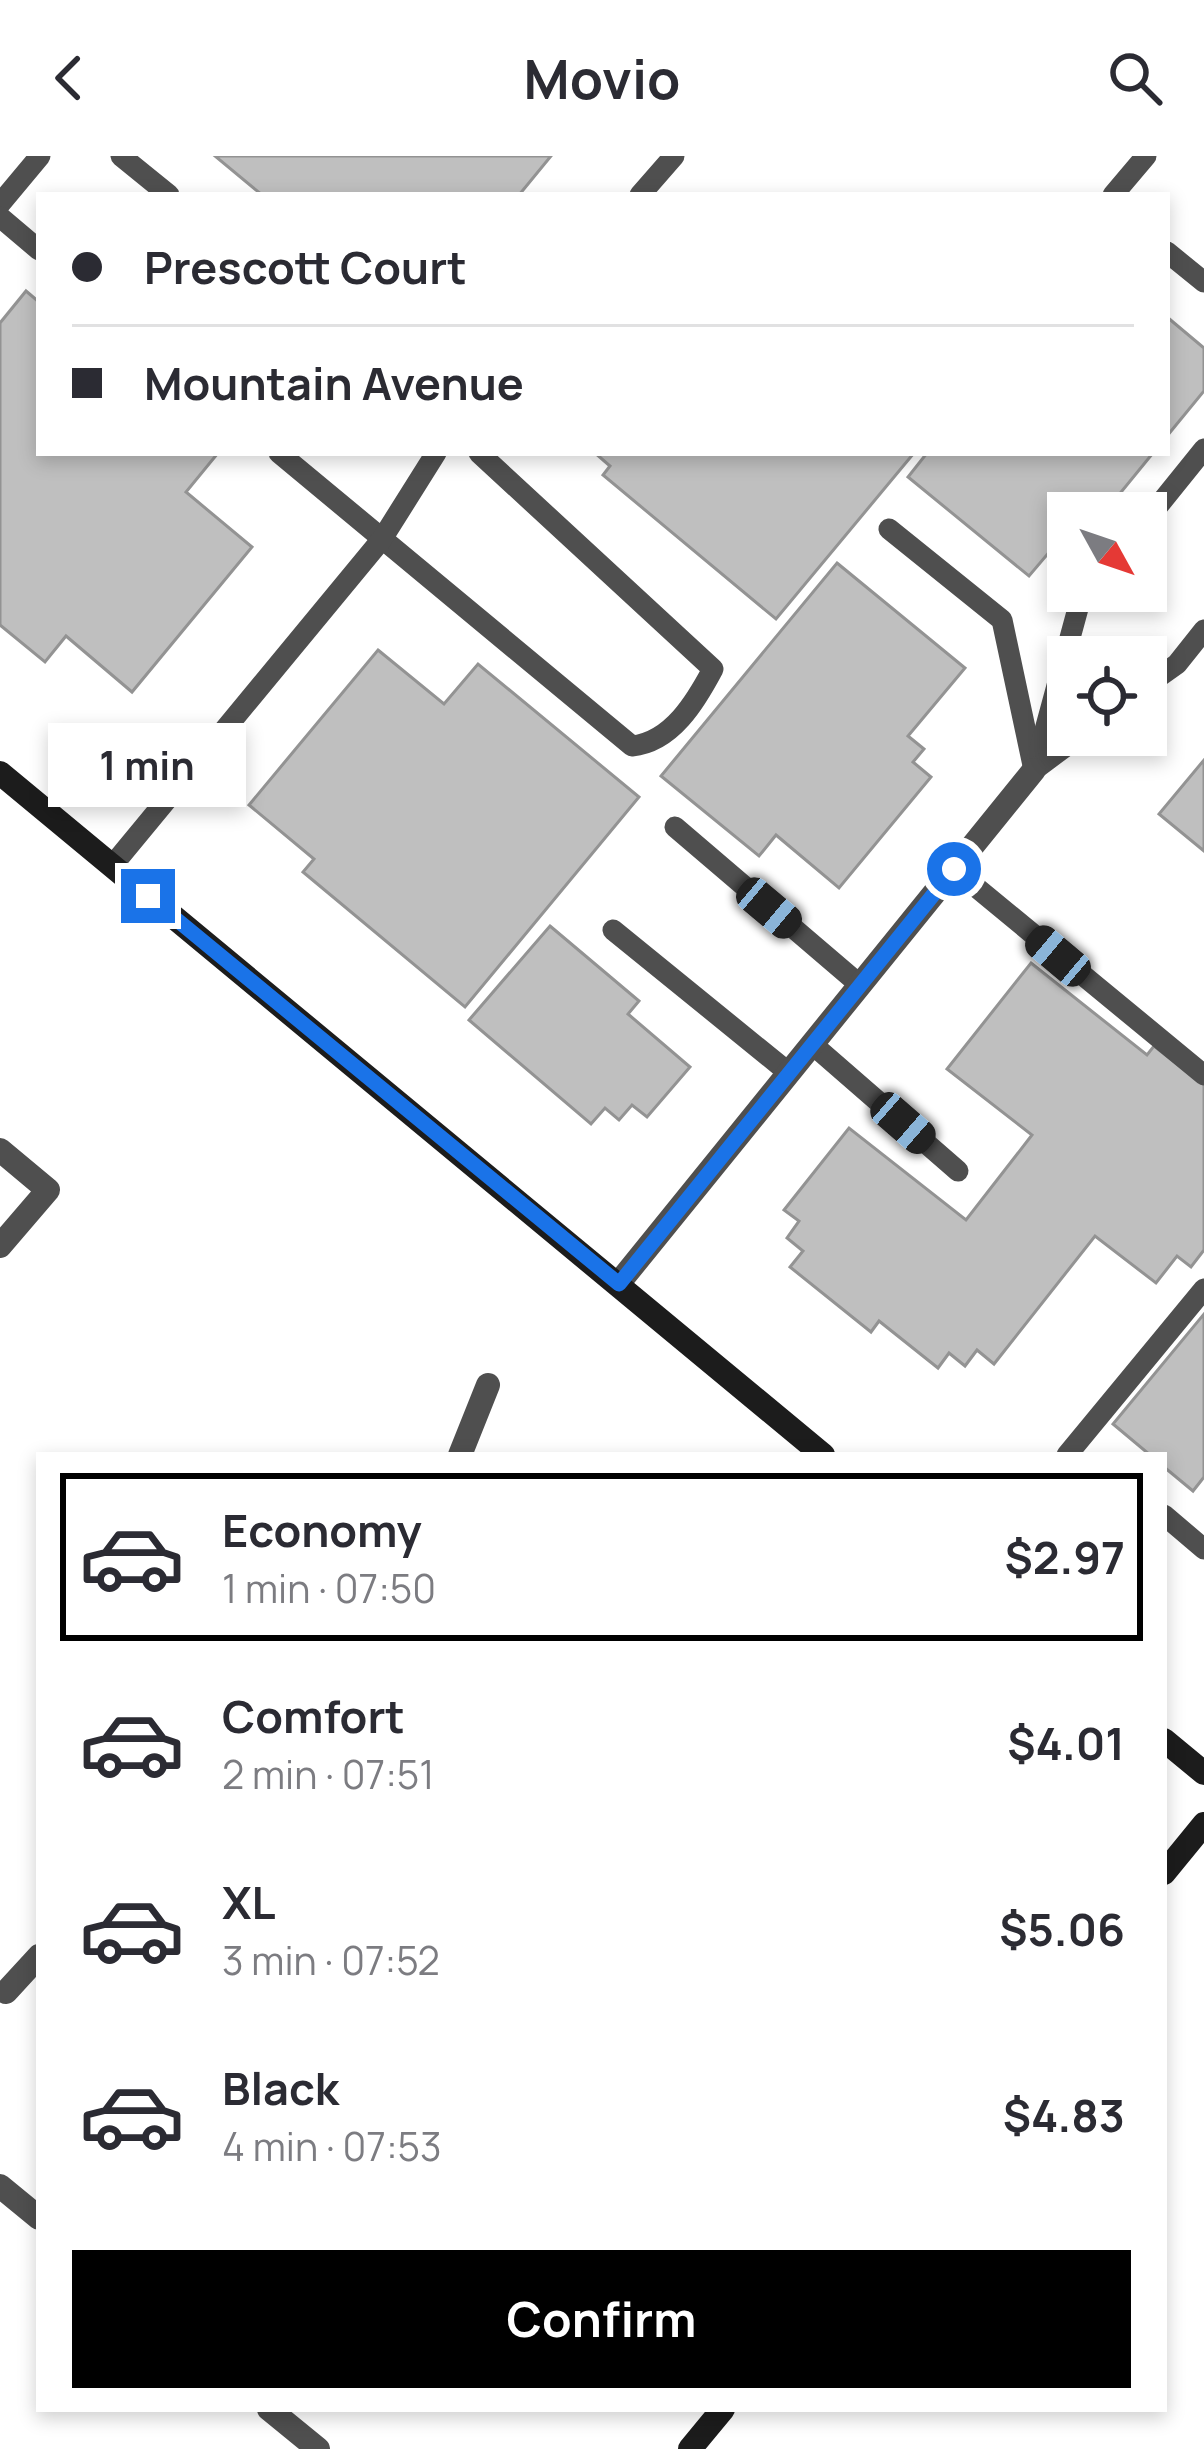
<!DOCTYPE html>
<html lang="en">
<head>
<meta charset="utf-8">
<style>
  body { margin:0; font-family:Manrope,sans-serif; background:#f7f7f7; color:#2b2b33; height:100vh; display:flex; flex-direction:column; font-size:45px; white-space:nowrap }
  * { box-sizing:border-box; margin:0 }
  p { font-size:39px; color:#7c7c81 }
  .icon { flex:none; width:66px; height:66px; fill:none; stroke:currentColor; stroke-width:2; stroke-linecap:round; stroke-linejoin:round }
  .map { position:relative; flex:1; overflow:hidden }
  .side { position:absolute; left:36px; top:1296px; width:1131px; height:960px; display:flex; flex-direction:column; background:#fff; border-radius:0px; box-shadow:0 6px 18px #0003 }
  .side>* { flex:none }
  .guide { position:absolute; left:36px; top:36px; width:1134px; height:264px; border-radius:0px; box-shadow:0 6px 18px #0003; display:grid; align-content:center; height:264px; padding:0 36px; background:#fff }
  .needle { width:78px; rotate:130deg }
  .buttons { position:absolute; left:1047px; top:336px; display:grid; gap:24px }
  .buttons a { display:grid; place-items:center; width:120px; height:120px; border-radius:0px; background:#fff; box-shadow:0 6px 18px #0003; font-size:60px }
  .end { position:absolute; width:54px; height:54px; margin:-27px; border:15px solid #1a73e8; background:#fff; box-shadow:0 0 0 6px #fff }
  .from { border-radius:50% }
  .bubble { position:absolute; height:84px; border-radius:0px; background:#fff; box-shadow:0 6px 18px #0003; font-size:39px; font-weight:700; line-height:84px; text-align:center }
  .car { position:absolute; width:36px; height:72px; margin:-36px -18px; border-radius:15px; box-shadow:0 0 9px 3px #0007; background:linear-gradient(#222 24%,#8ab4d8 0 40%,#222 0 76%,#8ab4d8 0 86%,#222 0) }
  .guide b { display:flex; align-items:center; gap:42px; height:114px; font-size:45px }
  .guide b+b { border-top:3px solid #e1e1e2 }
  .guide i { width:30px; height:30px; background:#2b2b33 }
  ul { padding:21px 0 0; list-style:none }
  li { display:flex; align-items:center; gap:36px; height:168px; margin:0 24px 18px; padding:0 12px; border:6px solid transparent; border-radius:0px }
  li div { flex:1 }
  li b { display:block; font-size:45px }
  li em { font-style:normal; font-weight:700 }
  li.selected { border-color:#000 }
  li>.icon { width:108px; height:108px; stroke-width:1.5 }
  .action { display:flex; gap:24px; margin-top:auto; padding:24px 36px }
  .action a { flex:1; height:138px; border-radius:0px; background:#000; color:#fff; font-size:48px; font-weight:700; line-height:138px; text-align:center }
  header { display:flex; justify-content:space-between; align-items:center; height:156px; padding:0 36px; background:#fff; font-size:54px; font-weight:700 }
  .map>svg:first-child { display:block }
</style>
</head>
<body>
<header><svg class="icon" aria-label="back" viewBox="0 0 24 24"><path d="M15 5l-7 7 7 7"/></svg>Movio<svg class="icon" aria-label="search" viewBox="0 0 24 24"><circle cx="10" cy="10" r="6"/><path d="M15 15l6 6"/></svg></header>
<div class="map">
<svg width="1204" height="2293" viewBox="0 0 1204 2293">
  <rect width="100%" height="100%" fill="#fff"/>
  <g fill="#bfbfbf" stroke="#939393" stroke-width="3">
    <path d="M215,0H551L519,39H262Z"/>
    <path d="M26,135L39,146V297H218L186,336L252,391L132,536L66,480L45,506L0,469V167Z"/>
    <path d="M1167,161L1204,192V235L1167,280Z"/>
    <path d="M595,297H914L776,463L603,319L610,310Z"/>
    <path d="M927,297H1153L1104,357L1088,349L1082,357H1068V374L1029,420L908,321Z"/>
    <path d="M837,407L965,512L908,580L924,593L913,606L931,621L839,732L776,679L759,700L661,620Z"/>
    <path d="M378,494L444,548L478,508L639,641L465,851L303,716L314,703L249,649Z"/>
    <path d="M1204,604V695L1159,658Z"/>
    <path d="M550,770L639,845L628,858L690,911L647,961L632,949L619,964L605,952L591,968L469,864Z"/>
    <path d="M1031,807L1147,899L1154,890L1204,929V1094L1191,1111L1177,1100L1156,1127L1095,1080L994,1208L977,1194L965,1210L949,1197L938,1212L879,1165L871,1176L790,1111L803,1095L787,1082L799,1065L784,1054L849,972L966,1064L1032,979L947,913Z"/>
    <path d="M1204,1158V1321L1193,1335L1164,1311V1299H1150L1113,1268Z"/>
  </g>
  <g fill="none" stroke-linecap="round" stroke-linejoin="round">
    <g stroke="#4f4f4f" stroke-width="21">
      <path d="M121,0L169,39"/>
      <path d="M640,39L674,0"/>
      <path d="M1113,39L1146,0"/>
      <path d="M0,48L40,0"/>
      <path d="M0,61L39,94"/>
      <path d="M1167,96L1204,126"/>
      <path d="M279,297L632,590C672,586 696,545 713,513L479,297"/>
      <path d="M1146,365L1204,293"/>
      <path d="M889,373L1002,464L1034,614"/>
      <path d="M1146,530L1177,508L1204,474"/>
      <path d="M1036,607L1080,445L1089,435"/>
      <path d="M1034,614L1081,579"/>
      <path d="M675,671L860,829"/>
      <path d="M112,710L382,383L436,297"/>
      <path d="M954,713L1204,919"/>
      <path d="M613,774L789,917"/>
      <path d="M812,888L958,1015"/>
      <path d="M1067,1299L1204,1133"/>
      <path d="M1164,1359L1204,1393"/>
    </g>
    <g stroke="#4f4f4f" stroke-width="24">
      <path d="M0,994L48,1034L0,1090"/>
      <path d="M618,1128L1034,614"/>
      <path d="M460,1299L488,1229"/>
      <path d="M6,1836L39,1800"/>
      <path d="M0,2030L39,2062"/>
      <path d="M269,2253L318,2293"/>
    </g>
    <g stroke="#1c1c1c" stroke-width="24">
      <path d="M0,617L823,1299"/>
      <path d="M1164,1584L1204,1617"/>
      <path d="M1164,1717L1204,1668"/>
      <path d="M690,2293L723,2253"/>
    </g>
  </g>
  <g fill="none" stroke-linecap="round" stroke-linejoin="round">
    <path stroke="#1a73e8" stroke-width="15" d="M148,740L619,1128L954,713"/>
  </g>
</svg>
<div class="buttons">
<a><svg class="needle" viewBox="-14 -14 28 28"><path d="M0-13l5 13h-10z" fill="#e53935"/><path d="M0 13l5-13h-10z" fill="#7c7c81"/></svg></a>
<a><svg class="icon" aria-label="locate" viewBox="0 0 24 24"><circle cx="12" cy="12" r="6"/><path d="M12 2v4M12 18v4M2 12h4M18 12h4"/></svg></a>
</div>
<i class="end from" style="left:954px;top:713px"></i>
<i class="end" style="left:148px;top:740px"></i>
<div class="bubble" style="left:48px;top:567px;width:198px">1 min</div>
<i class="car" style="left:769px;top:752px;rotate:130deg"></i>
<i class="car" style="left:1058px;top:800px;rotate:310deg"></i>
<i class="car" style="left:903px;top:967px;rotate:131deg"></i>
<div class="guide">
<b><i class="from"></i>Prescott Court</b>
<b><i></i>Mountain Avenue</b>
</div>
<section class="side">
<ul>
<li class="selected"><svg class="icon" aria-label="car" viewBox="0 0 24 24"><path d="M5 17H2v-5l4-1 3-4h7l3 4 3 1v5h-3M9 17h6M6 11h13"/><circle cx="7" cy="17" r="2"/><circle cx="17" cy="17" r="2"/></svg><div><b>Economy</b><p>1 min · 07:50</p></div><em>$2.97</em></li>
<li><svg class="icon" aria-label="car" viewBox="0 0 24 24"><path d="M5 17H2v-5l4-1 3-4h7l3 4 3 1v5h-3M9 17h6M6 11h13"/><circle cx="7" cy="17" r="2"/><circle cx="17" cy="17" r="2"/></svg><div><b>Comfort</b><p>2 min · 07:51</p></div><em>$4.01</em></li>
<li><svg class="icon" aria-label="car" viewBox="0 0 24 24"><path d="M5 17H2v-5l4-1 3-4h7l3 4 3 1v5h-3M9 17h6M6 11h13"/><circle cx="7" cy="17" r="2"/><circle cx="17" cy="17" r="2"/></svg><div><b>XL</b><p>3 min · 07:52</p></div><em>$5.06</em></li>
<li><svg class="icon" aria-label="car" viewBox="0 0 24 24"><path d="M5 17H2v-5l4-1 3-4h7l3 4 3 1v5h-3M9 17h6M6 11h13"/><circle cx="7" cy="17" r="2"/><circle cx="17" cy="17" r="2"/></svg><div><b>Black</b><p>4 min · 07:53</p></div><em>$4.83</em></li>
</ul>
<div class="action"><a>Confirm</a></div>
</section>
</div>
</body>
</html>
